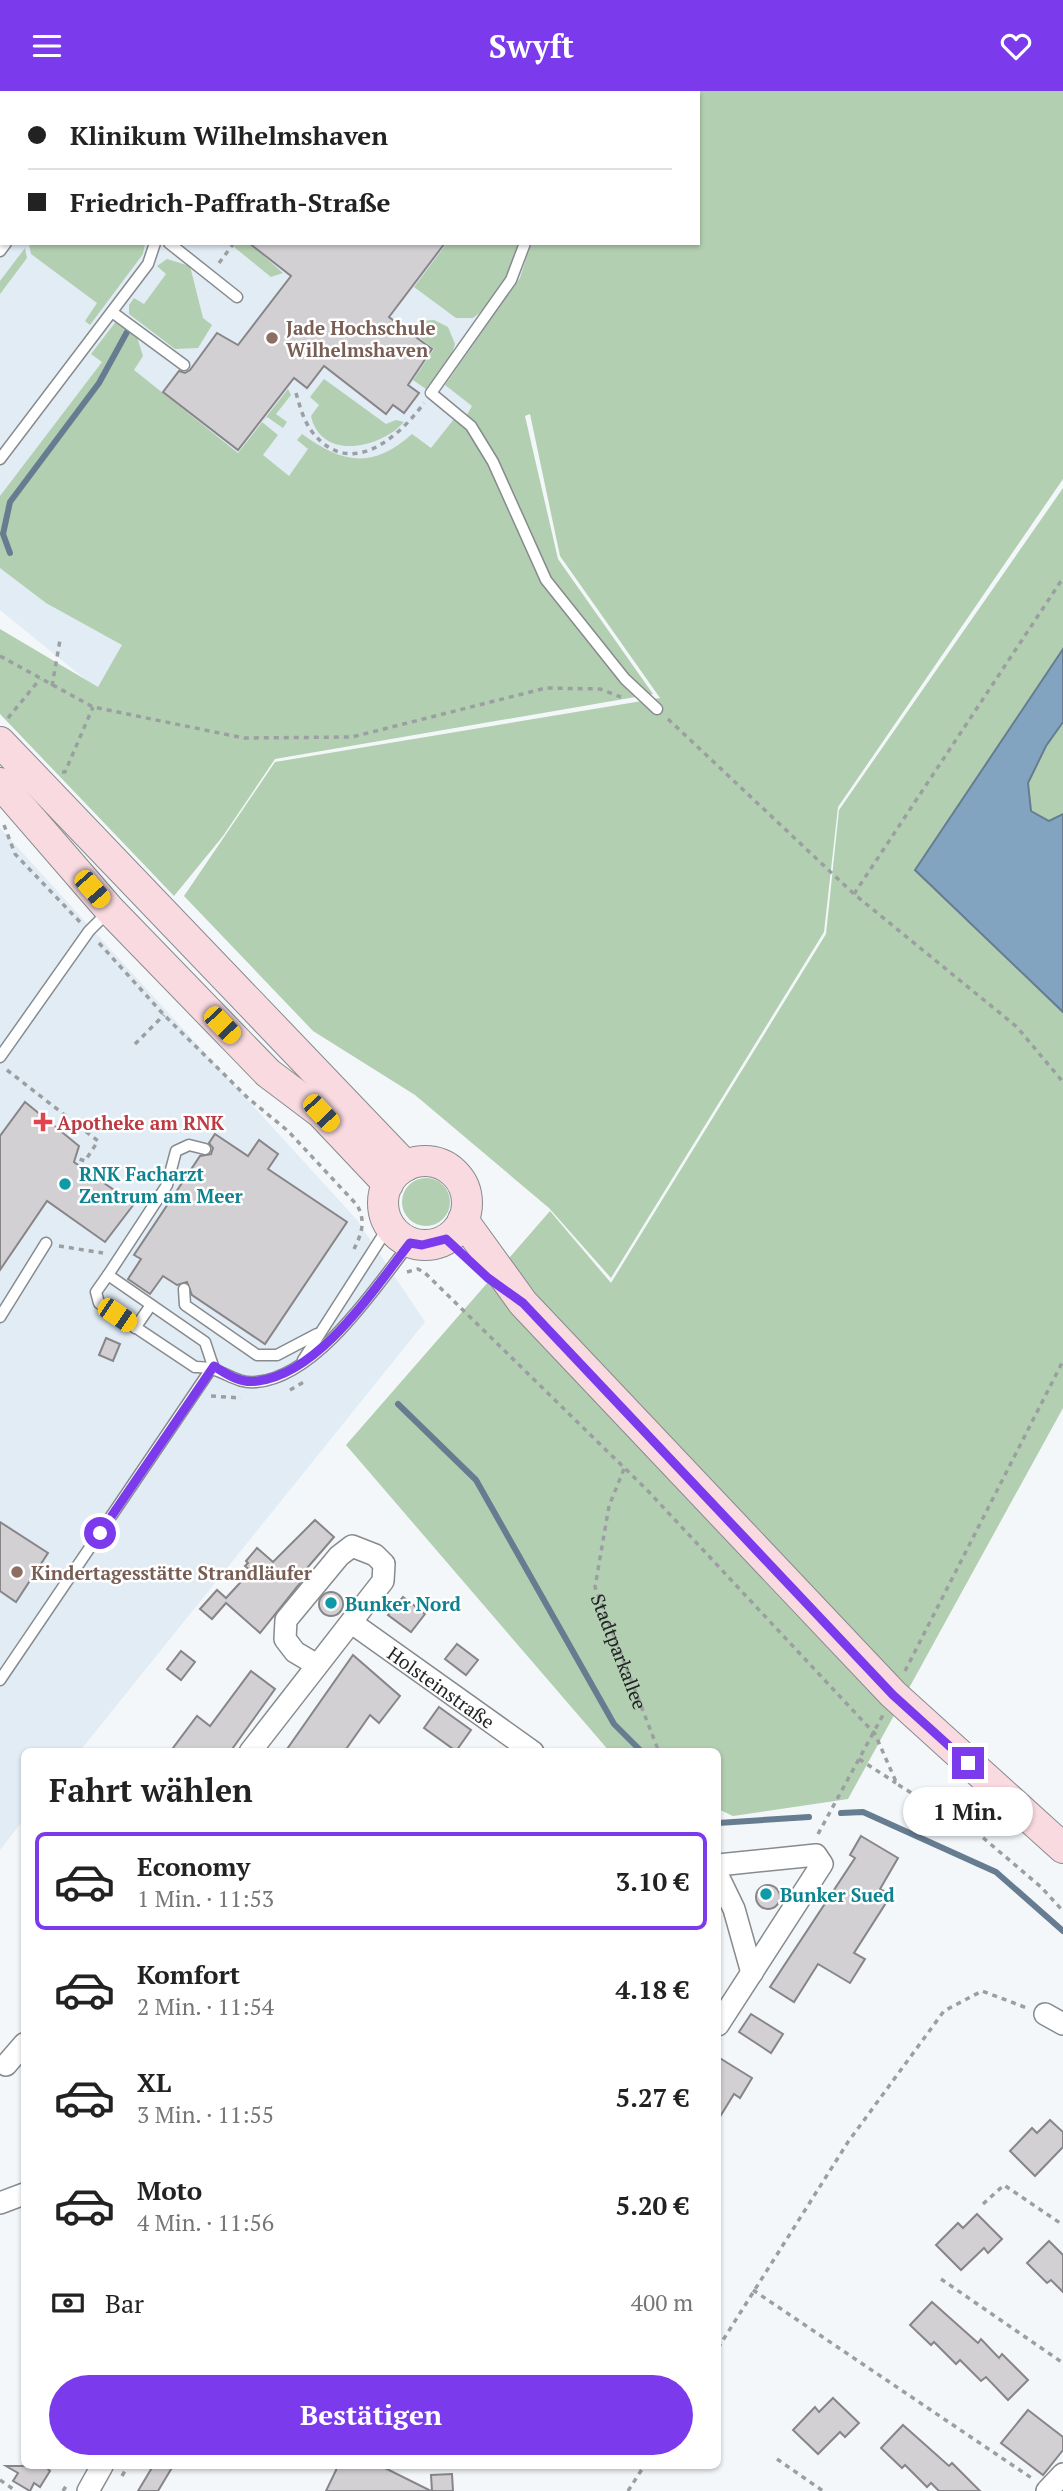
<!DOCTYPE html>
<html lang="de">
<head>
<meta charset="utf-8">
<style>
  body { margin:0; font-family:"PT Serif",serif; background:#f2f2f2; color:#222; height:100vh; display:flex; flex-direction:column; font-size:26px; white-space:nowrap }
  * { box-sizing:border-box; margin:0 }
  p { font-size:23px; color:#767676 }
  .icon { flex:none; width:38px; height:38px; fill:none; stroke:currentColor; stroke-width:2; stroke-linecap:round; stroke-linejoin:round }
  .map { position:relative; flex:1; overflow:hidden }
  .details { position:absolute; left:21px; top:1657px; width:700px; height:721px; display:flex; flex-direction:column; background:#fff; border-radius:10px; box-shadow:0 2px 5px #0004 }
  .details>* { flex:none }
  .guide { position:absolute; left:0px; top:0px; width:700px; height:154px; box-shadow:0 2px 5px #0004; display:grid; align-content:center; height:154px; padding:0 28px; background:#fff }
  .end { position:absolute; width:32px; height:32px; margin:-16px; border:9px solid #7c3aed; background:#fff; box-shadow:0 0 0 4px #fff }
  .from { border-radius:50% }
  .bubble { position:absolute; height:49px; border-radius:24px; background:#fff; box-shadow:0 2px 5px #0004; font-size:23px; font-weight:600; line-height:49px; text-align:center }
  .car { position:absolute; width:21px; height:42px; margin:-21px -10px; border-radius:9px; box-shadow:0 0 5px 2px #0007; background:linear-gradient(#f5c518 24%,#345 0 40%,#f5c518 0 76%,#345 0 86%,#f5c518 0) }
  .guide b { display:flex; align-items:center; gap:24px; height:66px; font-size:26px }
  .guide b+b { border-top:2px solid #e0e0e0 }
  .guide i { width:18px; height:18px; background:#222 }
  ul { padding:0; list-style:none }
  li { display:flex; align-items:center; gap:21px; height:98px; margin:0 14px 10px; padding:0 14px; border:4px solid transparent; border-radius:10px }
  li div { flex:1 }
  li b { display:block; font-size:26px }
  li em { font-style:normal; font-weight:600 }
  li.selected { border-color:#7c3aed }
  li>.icon { width:63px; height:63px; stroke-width:1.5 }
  h2 { padding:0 28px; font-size:32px; line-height:84px }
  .pay { display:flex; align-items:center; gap:18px; height:77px; padding:0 28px; font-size:26px }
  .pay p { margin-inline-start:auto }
  .action { display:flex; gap:14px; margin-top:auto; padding:14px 28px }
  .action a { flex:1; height:80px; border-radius:42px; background:#7c3aed; color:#fff; font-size:28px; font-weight:600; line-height:80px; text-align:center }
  header { display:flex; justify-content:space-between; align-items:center; height:91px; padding:0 28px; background:#7c3aed; color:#fff; font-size:32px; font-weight:600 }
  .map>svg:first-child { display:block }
</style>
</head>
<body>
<header><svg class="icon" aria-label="menu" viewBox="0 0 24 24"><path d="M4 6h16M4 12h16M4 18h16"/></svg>Swyft<svg class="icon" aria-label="heart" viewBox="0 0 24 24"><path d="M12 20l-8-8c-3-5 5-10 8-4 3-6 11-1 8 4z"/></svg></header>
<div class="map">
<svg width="1063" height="2400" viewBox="0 0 1063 2400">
  <rect width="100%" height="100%" fill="#f3f7fa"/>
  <g fill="#e1ecf5">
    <path d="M0,0H627L2,2V152H576L513,342L97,598L0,519Z"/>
    <path d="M0,737L357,1129L425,1231L79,1661H24V1728L0,1759Z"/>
  </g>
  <g fill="#b2cfb1">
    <path d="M574,0H1063V388L838,716L824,841L611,1187L549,1117L415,1004L313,940L184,805L275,671L660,607L560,465L530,323L525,325L558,468L653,603L275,668L223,745L174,805L0,623V538L98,596L122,554L46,512L0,477V405L102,271L91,263L117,229L136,243L143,265L134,279L238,362L288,298L291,304L276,323L287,331L283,337L267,326L262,331L278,344L263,364L289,385L308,358L297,349L302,343C342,372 372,379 412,343L431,357L454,328L465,327L472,315L445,294L520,187L531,152H698V2Z"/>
    <path d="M145,152L143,163L90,234L85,230L97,212L31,163L29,153Z"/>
    <path d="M236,152H249L283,182L271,186L234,156Z"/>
    <path d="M447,152H521C512,179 497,210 473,227H456L414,196Z"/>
    <path d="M25,157L27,167L0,203V190Z"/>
    <path d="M167,168L190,175L203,227L212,234L198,257L175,258L129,223V214L134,207L144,213L166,183L157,175Z"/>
    <path d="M434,229L448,236L455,253L451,265L426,298L413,289L434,258L411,240L419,230Z"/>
    <path d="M324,288L386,333L396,329L404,331C380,358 321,370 311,325L319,314L310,306Z"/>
    <path d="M1063,397V558L915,779L1063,921V1317L848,1708L733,1725L718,1718V1661H610L346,1354L550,1120L611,1192L826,843L839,719Z"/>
    <path d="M1063,631V723L1049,731L1031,720L1027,692L1046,655Z"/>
    <circle cx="426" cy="1111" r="24"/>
  </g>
  <path fill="#83a4c0" stroke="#667d91" stroke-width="2" d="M1063,558V631L1046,655L1028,692L1031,720L1049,730L1063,723V921L915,779Z"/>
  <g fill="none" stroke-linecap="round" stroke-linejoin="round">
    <g stroke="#667d91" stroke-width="6">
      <path d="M310,2L312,0"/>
      <path d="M10,462L3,443L10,411L99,292L127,241"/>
      <path d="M398,1313L476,1389L614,1633L642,1661"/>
      <path d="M841,1722L863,1721L996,1781L1063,1840"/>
      <path d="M718,1732L809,1726"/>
    </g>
  </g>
  <g fill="#d3d0d3" stroke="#888588" stroke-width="2">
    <path d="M249,152H445L389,226L432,258L408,294L419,302L404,322L393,314L386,323L324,275L307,297L294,287L238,359L163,301L179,280L185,282L190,279L217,242L238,254L291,185Z"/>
    <path d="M25,1011L79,1055L74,1071L134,1113L105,1151L47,1110L0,1179V1045Z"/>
    <path d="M215,1043L248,1065L259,1049L278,1063L268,1078L347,1131L265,1253L192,1204L187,1191L177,1194L163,1185L150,1203L128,1188L141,1168L134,1164L200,1065L211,1063L213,1057L209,1052Z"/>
    <path d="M106,1247L120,1253L113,1270L99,1264Z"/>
    <path d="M315,1429L334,1446L301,1484L304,1487L260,1542L226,1512L212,1528L200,1518L217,1499L226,1507L251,1480L245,1475L248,1472L246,1470L257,1457L273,1471Z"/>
    <path d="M0,1431L48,1462L16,1511L0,1500Z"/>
    <circle cx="331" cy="1513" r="12"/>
    <path d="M403,1506L425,1523L411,1541L388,1524Z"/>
    <path d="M457,1553L478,1569L466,1584L445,1568Z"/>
    <path d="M181,1560L195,1571L181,1589L167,1578Z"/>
    <path d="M353,1564L400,1605L379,1632L370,1624L344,1661H285Z"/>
    <path d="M251,1580L275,1598L230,1661H170L197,1625L210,1635Z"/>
    <path d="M439,1616L471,1639L456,1660L424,1637Z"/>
    <path d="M861,1745L898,1767L880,1798L891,1804L854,1862L865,1868L850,1892L818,1873L794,1911L770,1896L855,1767L850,1764Z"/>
    <circle cx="768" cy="1806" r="12"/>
    <path d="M751,1923L783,1943L771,1962L739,1941Z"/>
    <path d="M718,1966L752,1987L740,2007L734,2003L718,2029Z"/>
    <path d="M1050,2029L1063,2041V2056L1035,2085L1010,2060L1032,2037L1037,2042Z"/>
    <path d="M977,2123L1002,2148L988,2162L984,2157L961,2179L936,2154L958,2132L963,2137Z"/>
    <path d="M1049,2150L1063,2164V2201L1051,2189L1047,2192L1027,2172Z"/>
    <path d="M932,2211L978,2252L981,2248L999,2267L1002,2263L1028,2289L1008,2309L986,2286L981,2290L960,2269L956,2273L934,2251L931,2254L910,2234Z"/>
    <path d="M833,2307L859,2332L845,2346L840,2341L818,2363L793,2339L815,2316L819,2321Z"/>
    <path d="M1028,2319L1063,2346V2359L1043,2384L1001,2352Z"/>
    <path d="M903,2334L949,2375L952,2372L980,2400H939L931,2392L927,2396L905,2374L902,2377L881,2357Z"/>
    <path d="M6,2375H45L50,2380L40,2396L34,2392L30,2400L13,2390L18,2382Z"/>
    <path d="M153,2375H173L158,2400H138Z"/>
    <path d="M338,2375H381L431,2400H326Z"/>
    <path d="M452,2383L453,2400H432L431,2384Z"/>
  </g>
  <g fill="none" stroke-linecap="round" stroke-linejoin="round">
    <defs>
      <g id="service">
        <path d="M0,0L3,2"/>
        <path d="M415,0L417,2"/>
        <path d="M249,2L250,0"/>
        <path d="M0,119L2,117"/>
        <path d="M169,152L237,206"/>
        <path d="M525,152L511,189L431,302L471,335L493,371L546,489L625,588L657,618"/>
        <path d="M0,160L6,152"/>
        <path d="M112,221L184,274"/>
        <path d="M0,368L148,173L155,152"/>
        <path d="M0,966L89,840L108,821"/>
        <path d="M108,1184L167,1094L176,1060L189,1054L205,1058"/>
        <path d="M184,1198L185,1214L257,1264H277L317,1243"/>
        <path d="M0,1226L46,1152"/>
        <path d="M135,1237L151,1214"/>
        <path d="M303,1269L389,1135"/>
        <path d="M213,1275L205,1251L108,1184L96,1201L99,1212L195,1276C222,1275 232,1293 256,1291C317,1286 376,1196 410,1152"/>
        <path d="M0,1589L213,1275"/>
      </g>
      <g id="minor">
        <path id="s2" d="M352,1532L533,1661"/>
        <path d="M250,1661L383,1490L384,1473L375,1464L352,1455L339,1465L286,1529L285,1548L295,1561L317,1574"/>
        <path d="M718,1774L816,1764L822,1773L718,1934"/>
        <path d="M718,1785L734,1818L752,1882"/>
        <path d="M1045,1923L1063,1933"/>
        <path d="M6,1974L24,1953"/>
        <path d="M0,2112L24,2103"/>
        <path d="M88,2400L102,2375"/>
        <path d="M1047,2400L1063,2383"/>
      </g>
      <g id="secondary">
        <path d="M0,651L406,1075"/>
        <path d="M0,692L110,819L268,982L321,1022L388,1093"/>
        <circle cx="425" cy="1112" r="42"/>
        <path d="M463,1129L523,1212L893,1603L1063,1757"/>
      </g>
    </defs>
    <use href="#service" stroke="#878b8e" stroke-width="13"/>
    <use href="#minor" stroke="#878b8e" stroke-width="24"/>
    <use href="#secondary" stroke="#878b8e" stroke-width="32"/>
    <g stroke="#9c9fa1" stroke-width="3.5" stroke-dasharray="5 5" stroke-linecap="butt">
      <path d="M387,2L388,0"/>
      <path d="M219,172L234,152"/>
      <path d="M296,302C300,316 304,331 313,342C351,389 399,346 424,312"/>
      <path d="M0,565L93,616L244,647L352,646L546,597L600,598L621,606"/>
      <path d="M52,595L60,549"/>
      <path d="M8,627L40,588"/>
      <path d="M668,628L854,803L1017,936L1063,991"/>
      <path d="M62,681H65L93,616"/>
      <path d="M4,734L15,763L80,831"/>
      <path d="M854,803L1063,487"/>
      <path d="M99,852L164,924L248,1007L288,1040L357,1114C366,1130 362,1142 354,1158"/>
      <path d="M135,953L164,924"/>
      <path d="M7,979L98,1050L85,1070L76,1067"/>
      <path d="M59,1155L103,1162"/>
      <path d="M407,1181L418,1178L425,1182L648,1400L875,1643L897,1693L981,1745L1041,1796L1063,1820"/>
      <path d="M290,1299L307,1289"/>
      <path d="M211,1305L241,1307"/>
      <path id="s1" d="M624,1378L609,1415L595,1496L659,1661"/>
      <path d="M905,1580L1063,1270"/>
      <path d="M859,1668L896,1692"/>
      <path d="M818,1743L883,1624"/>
      <path d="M983,2113L1004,2094L1063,2134"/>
      <path d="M941,2188L1063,2272"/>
      <path d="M753,2199L1033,2388"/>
      <path d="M718,2257L848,2051L944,1920L982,1900L1027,1917"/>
      <path d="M777,2368L823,2400"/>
      <path d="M122,2385L128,2375"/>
      <path d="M0,2389L16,2400"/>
      <path d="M63,2400L68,2392"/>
      <path d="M628,2400L644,2375"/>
    </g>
    <use href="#service" stroke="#fff" stroke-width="10"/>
    <use href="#minor" stroke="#fff" stroke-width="21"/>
    <use href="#secondary" stroke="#f8dae0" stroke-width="30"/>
  </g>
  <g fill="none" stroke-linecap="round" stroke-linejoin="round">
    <path stroke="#7c3aed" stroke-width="9" d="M100,1442L214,1275C227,1284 242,1293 258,1290C320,1282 374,1198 410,1152L422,1154L446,1148L488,1187L523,1212L893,1604L968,1672"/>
  </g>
  <g fill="#8d6e63" stroke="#fff" stroke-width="2.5">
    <circle cx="272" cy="247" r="7"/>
    <circle cx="17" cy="1481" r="7"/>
  </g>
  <path fill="#e0444e" stroke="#fff" stroke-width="2.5" d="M39.5 1020.5h7v7h7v7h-7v7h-7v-7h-7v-7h7z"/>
  <g fill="#0f9aa8" stroke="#fff" stroke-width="2.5">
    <circle cx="65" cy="1093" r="7"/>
    <circle cx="331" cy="1512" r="7"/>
    <circle cx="766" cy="1803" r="7"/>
  </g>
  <g text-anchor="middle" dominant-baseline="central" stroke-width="5" stroke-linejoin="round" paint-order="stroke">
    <g font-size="19" font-weight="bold" fill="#785e54" stroke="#fff" text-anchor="start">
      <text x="286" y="236">Jade Hochschule<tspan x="286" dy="22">Wilhelmshaven</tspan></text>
      <text x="31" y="1481">Kindertagesstätte Strandläufer</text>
    </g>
    <g font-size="19" font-weight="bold" fill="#be3a42" stroke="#fff" text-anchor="start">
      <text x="57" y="1031">Apotheke am RNK</text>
    </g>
    <g font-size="19" font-weight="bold" fill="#0d838f" stroke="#fff" text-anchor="start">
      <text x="79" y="1082">RNK Facharzt<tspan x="79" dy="22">Zentrum am Meer</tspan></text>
      <text x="345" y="1512">Bunker Nord</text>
      <text x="780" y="1803">Bunker Sued</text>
    </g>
    <g font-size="19" fill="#222324" stroke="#fff">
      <text stroke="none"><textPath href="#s1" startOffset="191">Stadtparkallee</textPath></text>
      <text stroke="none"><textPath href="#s2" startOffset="110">Holsteinstraße</textPath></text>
    </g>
  </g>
</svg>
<i class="end from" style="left:100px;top:1442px"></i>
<i class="end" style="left:968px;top:1672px"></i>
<div class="bubble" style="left:903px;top:1696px;width:130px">1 Min.</div>
<i class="car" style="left:92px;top:798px;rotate:139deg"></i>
<i class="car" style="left:222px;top:934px;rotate:136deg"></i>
<i class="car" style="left:321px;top:1022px;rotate:137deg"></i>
<i class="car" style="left:117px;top:1224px;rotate:124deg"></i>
<div class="guide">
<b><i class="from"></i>Klinikum Wilhelmshaven</b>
<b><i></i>Friedrich-Paffrath-Straße</b>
</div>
<section class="details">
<h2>Fahrt wählen</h2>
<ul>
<li class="selected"><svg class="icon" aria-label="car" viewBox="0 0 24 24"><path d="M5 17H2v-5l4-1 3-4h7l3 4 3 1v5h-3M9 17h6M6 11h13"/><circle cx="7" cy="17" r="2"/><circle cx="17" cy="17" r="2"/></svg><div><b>Economy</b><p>1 Min. · 11:53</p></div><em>3.10 €</em></li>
<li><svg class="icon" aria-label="car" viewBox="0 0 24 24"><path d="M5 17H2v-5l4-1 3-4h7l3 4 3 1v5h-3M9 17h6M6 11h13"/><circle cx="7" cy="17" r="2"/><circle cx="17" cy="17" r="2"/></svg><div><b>Komfort</b><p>2 Min. · 11:54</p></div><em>4.18 €</em></li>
<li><svg class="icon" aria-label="car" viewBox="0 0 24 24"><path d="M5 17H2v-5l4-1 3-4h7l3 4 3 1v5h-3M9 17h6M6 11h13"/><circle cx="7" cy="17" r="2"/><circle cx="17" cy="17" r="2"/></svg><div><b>XL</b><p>3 Min. · 11:55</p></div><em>5.27 €</em></li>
<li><svg class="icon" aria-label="car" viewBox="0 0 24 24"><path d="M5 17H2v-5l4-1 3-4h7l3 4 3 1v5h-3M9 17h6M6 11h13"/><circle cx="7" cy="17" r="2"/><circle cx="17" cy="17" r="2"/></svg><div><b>Moto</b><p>4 Min. · 11:56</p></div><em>5.20 €</em></li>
</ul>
<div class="pay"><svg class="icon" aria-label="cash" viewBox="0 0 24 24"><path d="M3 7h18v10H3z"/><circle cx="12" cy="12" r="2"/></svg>Bar<p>400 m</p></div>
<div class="action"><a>Bestätigen</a></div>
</section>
</div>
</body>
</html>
